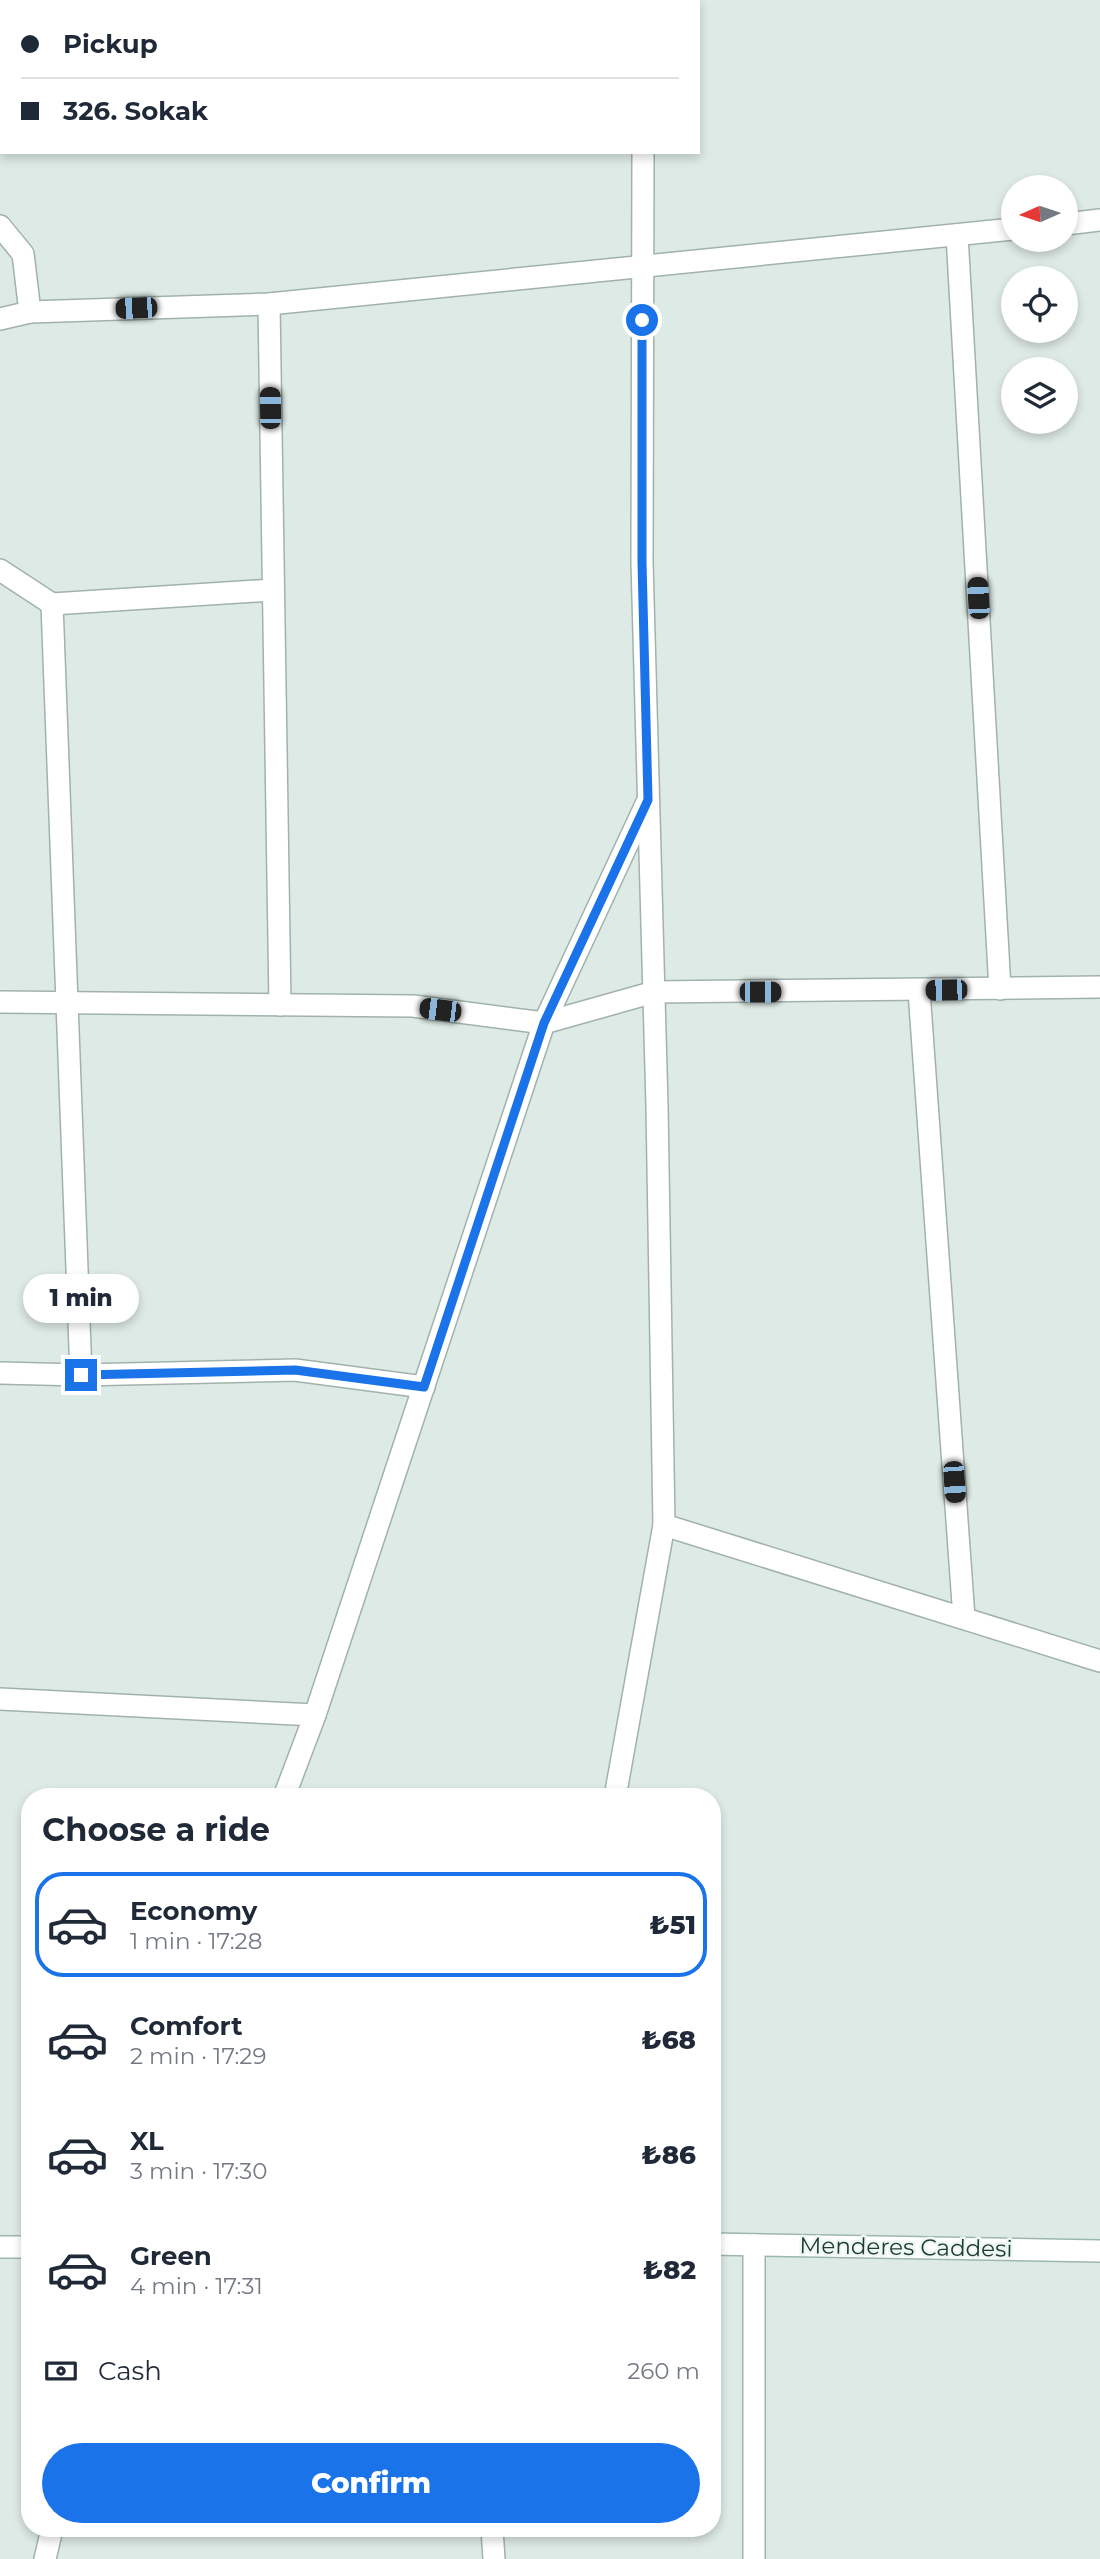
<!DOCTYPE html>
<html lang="en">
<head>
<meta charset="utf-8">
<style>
  body { margin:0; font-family:Montserrat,sans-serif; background:#f6f6f7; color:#1f2937; height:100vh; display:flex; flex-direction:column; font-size:26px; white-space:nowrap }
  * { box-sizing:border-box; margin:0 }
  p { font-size:23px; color:#747a83 }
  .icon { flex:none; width:38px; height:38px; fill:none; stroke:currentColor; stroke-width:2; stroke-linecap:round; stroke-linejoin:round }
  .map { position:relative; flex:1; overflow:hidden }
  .details { position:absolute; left:21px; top:1788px; width:700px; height:749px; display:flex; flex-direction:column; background:#fff; border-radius:28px; box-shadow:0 4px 10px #0003 }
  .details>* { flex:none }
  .guide { position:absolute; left:0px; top:0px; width:700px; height:154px; box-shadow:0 4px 10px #0003; display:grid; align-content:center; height:154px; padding:0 21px; background:#fff }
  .needle { width:46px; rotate:267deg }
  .fabs { position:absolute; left:1001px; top:175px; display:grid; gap:14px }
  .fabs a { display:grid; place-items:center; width:77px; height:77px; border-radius:50%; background:#fff; box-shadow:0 4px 10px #0003; font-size:35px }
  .end { position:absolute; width:32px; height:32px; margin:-16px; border:9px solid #1a73e8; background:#fff; box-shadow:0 0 0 4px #fff }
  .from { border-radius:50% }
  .bubble { position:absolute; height:49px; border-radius:24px; background:#fff; box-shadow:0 4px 10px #0003; font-size:23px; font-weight:800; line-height:49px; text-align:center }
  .car { position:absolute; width:21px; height:42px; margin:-21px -10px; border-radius:9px; box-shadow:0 0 5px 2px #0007; background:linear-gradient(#222 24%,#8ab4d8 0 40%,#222 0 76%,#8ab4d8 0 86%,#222 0) }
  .guide b { display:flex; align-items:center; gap:24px; height:66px; font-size:26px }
  .guide b+b { border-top:2px solid #e0e1e3 }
  .guide i { width:18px; height:18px; background:#1f2937 }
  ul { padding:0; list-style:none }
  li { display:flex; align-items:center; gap:21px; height:105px; margin:0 14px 10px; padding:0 7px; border:4px solid transparent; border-radius:28px }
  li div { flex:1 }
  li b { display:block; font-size:26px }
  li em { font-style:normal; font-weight:800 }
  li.current { border-color:#1a73e8 }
  li>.icon { width:63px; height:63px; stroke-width:1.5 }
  h2 { padding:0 21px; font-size:32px; line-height:84px }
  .pay { display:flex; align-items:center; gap:18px; height:77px; padding:0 21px; font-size:26px }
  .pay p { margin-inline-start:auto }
  .action { display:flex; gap:14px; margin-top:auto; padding:14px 21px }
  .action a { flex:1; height:80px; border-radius:42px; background:#1a73e8; color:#fff; font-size:28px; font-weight:800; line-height:80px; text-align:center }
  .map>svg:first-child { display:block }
</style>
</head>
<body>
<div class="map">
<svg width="1100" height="2559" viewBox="0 0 1100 2559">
  <rect width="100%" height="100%" fill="#deeae5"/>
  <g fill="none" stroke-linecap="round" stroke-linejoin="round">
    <defs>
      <g id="minor">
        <path d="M35,2V0"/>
        <path d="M197,2L198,0"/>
        <path d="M375,2V0"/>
        <path d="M612,2L633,0"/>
        <path d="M0,54H2"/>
        <path d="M1066,224L1100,220"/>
        <path d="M0,226L23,254L30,312"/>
        <path d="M957,235L1000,989"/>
        <path d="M269,304L280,1005"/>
        <path d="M0,319L30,312L269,304L1013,229"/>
        <path d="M0,570L52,604L273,590"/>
        <path d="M52,604L81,1375"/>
        <path d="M919,991L964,1618"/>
        <path d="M0,1002L413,1006L544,1023L654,992L1100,987"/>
        <path d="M0,1373L81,1375L295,1370L424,1387"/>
        <path d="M664,1525L1100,1661"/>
        <path d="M0,1699L315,1715"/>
        <path d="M284,1797L315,1715L544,1023L648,800"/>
        <path d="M45,2559L52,2529"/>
        <path d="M754,2559V2245"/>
      </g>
      <g id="tertiary">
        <path d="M644,2V0"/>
        <path d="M615,1797L664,1525L657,1106L642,562L643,152"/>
        <path d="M492,2529L494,2559"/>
      </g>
      <g id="secondary">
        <path d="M712,2244L1100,2251"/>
        <path d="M0,2247H30"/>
      </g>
    </defs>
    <use href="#minor" stroke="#a1b2ac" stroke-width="24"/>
    <use href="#tertiary" stroke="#a1b2ac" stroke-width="24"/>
    <use href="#secondary" stroke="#9cb7ae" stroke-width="24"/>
    <use href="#minor" stroke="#fff" stroke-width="21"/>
    <use href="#tertiary" stroke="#fff" stroke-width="21"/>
    <use href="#secondary" stroke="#fff" stroke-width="21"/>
  </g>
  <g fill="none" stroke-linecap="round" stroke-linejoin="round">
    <path stroke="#1a73e8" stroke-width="9" d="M81,1375L295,1370L424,1387L544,1023L648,800L642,562V320"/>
  </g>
  <g text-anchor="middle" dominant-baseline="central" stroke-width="5" stroke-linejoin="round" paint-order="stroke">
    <g font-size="23" fill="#1e3b34" stroke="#eef7f3">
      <text transform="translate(906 2247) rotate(1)">Menderes Caddesi</text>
    </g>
  </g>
</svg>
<div class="fabs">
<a><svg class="needle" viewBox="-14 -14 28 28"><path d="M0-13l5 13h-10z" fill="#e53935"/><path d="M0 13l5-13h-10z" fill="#747a83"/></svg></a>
<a><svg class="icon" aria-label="locate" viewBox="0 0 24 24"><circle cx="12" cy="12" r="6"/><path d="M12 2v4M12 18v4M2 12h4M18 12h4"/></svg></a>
<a><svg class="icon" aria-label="layers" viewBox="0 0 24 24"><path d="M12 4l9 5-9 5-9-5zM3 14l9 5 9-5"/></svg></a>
</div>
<i class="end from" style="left:642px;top:320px"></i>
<i class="end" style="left:81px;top:1375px"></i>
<div class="bubble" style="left:23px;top:1274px;width:116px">1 min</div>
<i class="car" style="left:136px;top:308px;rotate:268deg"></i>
<i class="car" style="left:270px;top:408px;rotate:359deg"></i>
<i class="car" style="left:978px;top:598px;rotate:357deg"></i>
<i class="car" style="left:946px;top:990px;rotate:269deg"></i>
<i class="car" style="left:760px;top:992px;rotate:90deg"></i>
<i class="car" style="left:440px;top:1010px;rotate:277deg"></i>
<i class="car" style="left:954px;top:1482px;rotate:176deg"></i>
<div class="guide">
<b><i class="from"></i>Pickup</b>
<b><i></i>326. Sokak</b>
</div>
<section class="details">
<h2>Choose a ride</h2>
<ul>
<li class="current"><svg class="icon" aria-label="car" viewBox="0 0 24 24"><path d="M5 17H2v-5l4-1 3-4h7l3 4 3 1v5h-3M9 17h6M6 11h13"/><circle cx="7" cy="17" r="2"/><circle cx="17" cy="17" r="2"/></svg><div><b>Economy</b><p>1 min · 17:28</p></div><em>₺51</em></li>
<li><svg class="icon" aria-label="car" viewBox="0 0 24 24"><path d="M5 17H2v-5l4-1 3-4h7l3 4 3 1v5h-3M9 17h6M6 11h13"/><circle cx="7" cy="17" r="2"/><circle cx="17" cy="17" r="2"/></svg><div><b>Comfort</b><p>2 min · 17:29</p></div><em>₺68</em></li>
<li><svg class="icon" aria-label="car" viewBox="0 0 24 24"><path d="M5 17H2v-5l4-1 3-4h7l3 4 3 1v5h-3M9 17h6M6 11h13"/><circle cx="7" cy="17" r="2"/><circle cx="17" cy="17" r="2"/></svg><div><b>XL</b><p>3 min · 17:30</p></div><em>₺86</em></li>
<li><svg class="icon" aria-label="car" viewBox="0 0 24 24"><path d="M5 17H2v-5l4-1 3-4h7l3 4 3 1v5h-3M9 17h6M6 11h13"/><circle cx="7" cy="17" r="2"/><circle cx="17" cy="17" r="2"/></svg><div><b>Green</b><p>4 min · 17:31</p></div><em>₺82</em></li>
</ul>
<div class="pay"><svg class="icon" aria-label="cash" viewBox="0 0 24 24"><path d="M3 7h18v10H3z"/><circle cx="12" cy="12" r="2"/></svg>Cash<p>260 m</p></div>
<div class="action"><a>Confirm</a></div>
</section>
</div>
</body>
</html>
